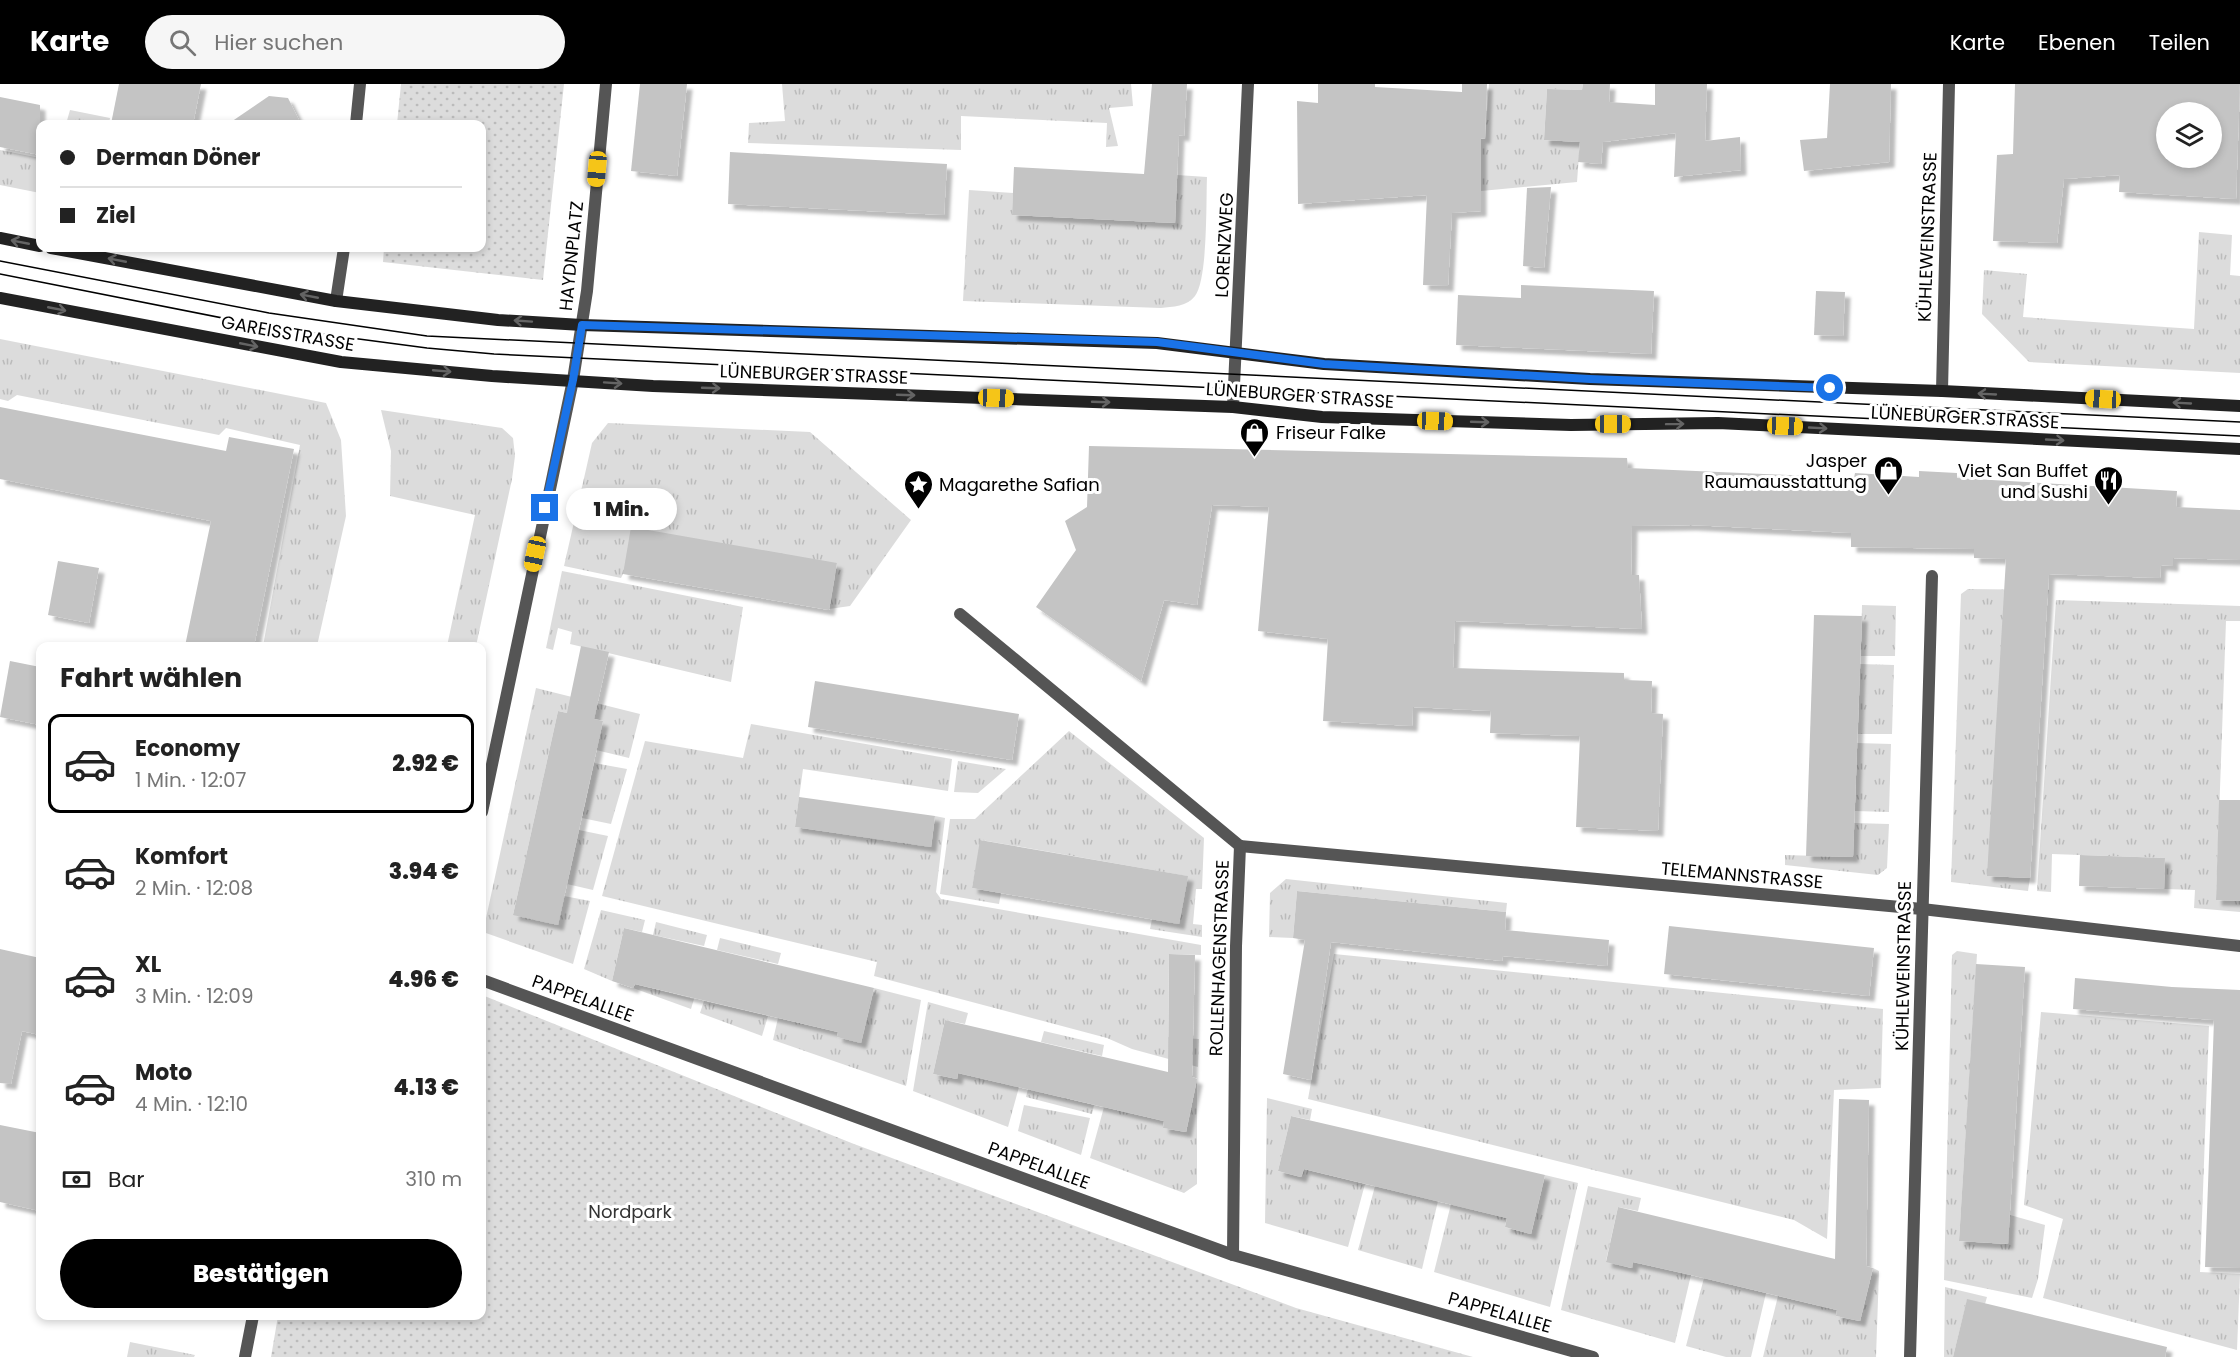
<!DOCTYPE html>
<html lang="de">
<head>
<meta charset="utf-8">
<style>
  body { margin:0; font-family:Poppins,sans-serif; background:#f6f6f6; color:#222; height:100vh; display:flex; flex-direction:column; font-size:22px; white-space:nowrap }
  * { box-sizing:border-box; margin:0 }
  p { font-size:20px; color:#767676 }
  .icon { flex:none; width:33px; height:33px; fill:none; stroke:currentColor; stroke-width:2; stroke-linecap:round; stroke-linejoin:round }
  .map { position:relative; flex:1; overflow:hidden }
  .details { position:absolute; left:36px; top:558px; width:450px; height:678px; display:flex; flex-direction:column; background:#fff; border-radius:12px; box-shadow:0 3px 9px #0003 }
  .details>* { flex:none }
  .top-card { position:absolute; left:36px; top:36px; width:450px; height:132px; border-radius:12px; box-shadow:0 3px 9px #0003; display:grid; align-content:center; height:132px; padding:0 24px; background:#fff }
  .buttons { position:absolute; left:2156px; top:18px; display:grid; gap:12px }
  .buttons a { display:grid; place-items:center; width:66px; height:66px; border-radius:50%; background:#fff; box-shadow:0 3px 9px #0003; font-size:30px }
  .end { position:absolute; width:27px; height:27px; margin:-14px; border:8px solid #1a73e8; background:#fff; box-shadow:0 0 0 3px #fff }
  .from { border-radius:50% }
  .bubble { position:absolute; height:42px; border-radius:21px; background:#fff; box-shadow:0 3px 9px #0003; font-size:20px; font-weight:800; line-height:42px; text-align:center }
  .car { position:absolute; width:18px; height:36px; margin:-18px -9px; border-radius:8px; box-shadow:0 0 4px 2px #0007; background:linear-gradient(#f5c518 24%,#345 0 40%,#f5c518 0 76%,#345 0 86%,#f5c518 0) }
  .top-card b { display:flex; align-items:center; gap:21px; height:57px; font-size:22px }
  .top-card b+b { border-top:2px solid #e0e0e0 }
  .top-card i { width:15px; height:15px; background:#222 }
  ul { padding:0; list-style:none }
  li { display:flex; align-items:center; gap:18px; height:99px; margin:0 12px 9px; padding:0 12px; border:3px solid transparent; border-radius:12px }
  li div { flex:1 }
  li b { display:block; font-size:22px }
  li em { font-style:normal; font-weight:800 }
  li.active { border-color:#000 }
  li>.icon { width:54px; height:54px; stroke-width:1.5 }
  h2 { padding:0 24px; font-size:27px; line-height:72px }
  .pay { display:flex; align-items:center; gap:15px; height:66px; padding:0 24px; font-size:22px }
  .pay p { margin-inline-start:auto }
  .primary-button { display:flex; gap:12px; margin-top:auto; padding:12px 24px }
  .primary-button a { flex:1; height:69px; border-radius:36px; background:#000; color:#fff; font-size:24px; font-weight:800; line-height:69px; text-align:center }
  header { display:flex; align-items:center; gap:36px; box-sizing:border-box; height:84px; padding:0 30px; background:#000; color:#fff }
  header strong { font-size:28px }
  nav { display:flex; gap:33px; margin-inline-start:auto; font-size:21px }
  .search { width:420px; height:54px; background:#f6f6f6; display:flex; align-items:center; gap:15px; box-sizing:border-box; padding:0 21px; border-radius:33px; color:#767676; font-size:22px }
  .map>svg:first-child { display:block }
</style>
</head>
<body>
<header>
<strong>Karte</strong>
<div class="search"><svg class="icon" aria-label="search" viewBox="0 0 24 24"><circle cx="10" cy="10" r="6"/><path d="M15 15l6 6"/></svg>Hier suchen</div>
<nav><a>Karte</a><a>Ebenen</a><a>Teilen</a></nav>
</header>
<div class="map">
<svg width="2240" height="1273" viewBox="0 0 2240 1273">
  <defs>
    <pattern id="grass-tufts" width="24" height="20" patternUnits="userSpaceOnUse" patternTransform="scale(1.5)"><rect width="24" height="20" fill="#dcdcdc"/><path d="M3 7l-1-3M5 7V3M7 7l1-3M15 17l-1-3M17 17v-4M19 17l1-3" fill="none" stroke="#bbb"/></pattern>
    <pattern id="park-dots" width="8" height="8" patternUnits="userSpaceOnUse" patternTransform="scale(1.5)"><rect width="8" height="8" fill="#dcdcdc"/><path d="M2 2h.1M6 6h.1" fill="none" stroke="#bbb" stroke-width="1.8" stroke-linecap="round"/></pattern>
    <filter id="shadow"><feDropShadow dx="5.5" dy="5.5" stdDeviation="1.5" flood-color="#0004"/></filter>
  </defs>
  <rect width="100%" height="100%" fill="#fff"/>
  <g fill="url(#grass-tufts)">
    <path d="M782,0H1131L1133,22L1109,24L1118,62L1106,63L1107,39L961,32V66L748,59L749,39L785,37Z"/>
    <path d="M1489,0H1583L1582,6L1547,5L1544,56L1580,58L1577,98L1481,107L1350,47L1485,55Z"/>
    <path d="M70,26L110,34L109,40H66Z"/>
    <path d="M0,66L40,74V109L0,101Z"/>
    <path d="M1177,91L1207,93C1206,117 1208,195 1195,212C1188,222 1172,223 1161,224L963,217L969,106L1013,109L1012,131L1175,139Z"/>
    <path d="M2199,148L2232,151L2230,191L2240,192V289L2029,278L1982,230L1984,186L2027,190L2023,233L2194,245Z"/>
    <path d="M0,255L326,319L341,356L346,432L317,562H263L300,361L226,344L219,351L17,311L8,317L0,315Z"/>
    <path d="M381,326L502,344L513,354L515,372L512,395L476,562H447L475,431L390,412L391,367Z"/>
    <path d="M608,339L810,348L911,436L850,522L829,525L837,479L623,490L621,494L564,482L592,359Z"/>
    <path d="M562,487L743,523L731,598L570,560L572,548L558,544L553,566L546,564Z"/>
    <path d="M1968,505L2049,506L1988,792L2030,794L2028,807L1951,798L1961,510Z"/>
    <path d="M2056,516L2240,522V537H2226L2216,816L2240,817V828L2194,824L2195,806L2164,805L2165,774L2052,770L2051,808L2037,807Z"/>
    <path d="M1862,521L1896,522L1895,572H1861Z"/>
    <path d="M1860,580L1894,581L1892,650H1858Z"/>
    <path d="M536,604L640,630L629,674L596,666L603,637L558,627L513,831L564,812L590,817L573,880L483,848Z"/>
    <path d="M751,640L952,675L948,707L803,685L795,743L931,762L935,732L945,734L936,808L941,815L1201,861V871L1169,870L1168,953L1199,955L1198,983L1132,965L1107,954L874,892L877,878L602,812L645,657L743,674Z"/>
    <path d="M1069,647L1204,754L1202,805H1196L1193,840L1202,841V853L1150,845L1152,835L1179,839L1187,792L981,756L972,804L1001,809L999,820L940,810L950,735H975Z"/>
    <path d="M1857,659L1891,660L1889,728L1855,727Z"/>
    <path d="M958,677L1006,685L978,709L954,708Z"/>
    <path d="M594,679L627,685L611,740L582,734Z"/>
    <path d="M1854,739L1889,740L1887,784L1878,791L1785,781V771L1853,773Z"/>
    <path d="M579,746L608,752L593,806L567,800Z"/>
    <path d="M1286,795L1507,819L1506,828L1297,807L1293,854L1269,853L1270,809Z"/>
    <path d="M601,826L645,836L642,848L624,844L612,897L584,885Z"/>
    <path d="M656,838L707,851L704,862L653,851Z"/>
    <path d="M720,854L781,869L778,880L717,866Z"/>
    <path d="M1957,867L1977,870L1959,1157L2007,1160L2010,1131L2045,1141L2038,1195L2032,1214L1944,1196L1952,871Z"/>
    <path d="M1334,870L1883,925L1881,1004L1834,1006L1827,1155L1794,1136L1308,1015Z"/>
    <path d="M635,900L694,915L691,925L633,904Z"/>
    <path d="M874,904L921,916L906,1002L773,956L778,934L838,948L837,953L861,958Z"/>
    <path d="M704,917L768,932L762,952L700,929Z"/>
    <path d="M928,918L968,929L965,940L945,936L933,990L957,995L958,989L1019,1003L1008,1043L913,1007Z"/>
    <path d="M2041,928L2209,942L2200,1188L2240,1190L2237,1266L2043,1214L2063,1135L2024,1121Z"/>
    <path d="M1044,947L1104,961L1102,972L1041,958Z"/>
    <path d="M1197,995V1100L1184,1109L1090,1074L1104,1023L1164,1037L1163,1044L1186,1048Z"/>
    <path d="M1028,1005L1094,1021L1092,1030L1026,1013Z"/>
    <path d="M1267,1014L1312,1025L1310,1036L1291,1032L1278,1087L1301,1093L1304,1085L1365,1100L1348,1163L1265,1139Z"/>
    <path d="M1024,1021L1090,1034L1081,1071L1018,1047Z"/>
    <path d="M1545,1091L1578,1099L1550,1223L1434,1188L1451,1120L1507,1134L1505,1143L1531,1150Z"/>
    <path d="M1375,1102L1438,1117L1422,1185L1358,1166Z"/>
    <path d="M1588,1102L1641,1114L1638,1127L1618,1123L1606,1177L1631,1184L1633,1178L1691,1191L1675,1259L1561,1226Z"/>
    <path d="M1873,1184L1879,1187L1876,1273H1763L1778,1212L1837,1226L1836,1232L1860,1237Z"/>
    <path d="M1704,1194L1766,1209L1751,1273H1726L1686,1262Z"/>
    <path d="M1945,1203L1987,1213L1985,1220L1967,1216L1953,1273H1944Z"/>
    <path d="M130,1258L195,1271L194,1273H127Z"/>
  </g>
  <g fill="url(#park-dots)">
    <path d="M401,0H564L543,196L383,178L384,164H482V40H397Z"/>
    <path d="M482,911L854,1060L1296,1224L1473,1273H271L278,1232H482Z"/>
  </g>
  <g fill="#c4c4c4" fill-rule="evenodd" filter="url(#shadow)">
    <path d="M119,0H201L193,40H111Z"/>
    <path d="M640,0H687L677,92L631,87Z"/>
    <path d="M1152,0H1187L1184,52L1179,51L1175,139L1012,131L1014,83L1144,90Z"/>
    <path d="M1318,0H1375V3L1462,8V0H1487L1485,55L1481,54V127L1452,129L1448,202L1423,201L1427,111L1298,120L1297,17L1318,19Z"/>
    <path d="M1583,0H1610L1609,18L1655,21V0H1707L1705,57L1740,53L1741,86L1674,93L1676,49L1603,58L1601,80L1578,78L1580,58L1544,56L1547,5L1582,6Z"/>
    <path d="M1830,0H1891L1889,78L1804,87L1800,56L1827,54Z"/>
    <path d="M2015,0H2240L2236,115L2119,108L2120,91L2064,95L2057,159L1993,157L1997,71L2013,70ZM2166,28H2211V74H2166Z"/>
    <path d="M269,12L288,14L301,40H228Z"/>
    <path d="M0,13L40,21V71L0,63Z"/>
    <path d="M730,68L947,80L944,131L728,120Z"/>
    <path d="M1551,103L1544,184L1523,182L1527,104Z"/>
    <path d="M1521,201L1654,207L1651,270L1456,261L1458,211L1521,214Z"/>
    <path d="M1816,207L1845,208L1843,252L1814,251Z"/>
    <path d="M0,323L226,367L229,353L294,365L254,562H185L211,437L0,395Z"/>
    <path d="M1089,362L1627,374L1628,384L1854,394L1855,389L1919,393V387L1957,389V394L2177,407L2176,423L2240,426V476L2173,474V482L2161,481L2160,494L2049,490L2030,794L1987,792L2006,475L1974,474V465L1851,463V449L1691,441L1632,442L1631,491H1639L1642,545L1455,537L1453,584L1624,589V596L1652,597L1651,629L1663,630L1658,747L1576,743L1580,652L1490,649L1491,627L1413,623L1412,642L1323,637L1328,555L1258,547L1269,423L1212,421L1197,521L1164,516L1141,597L1036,523L1076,466L1065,437L1087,423Z"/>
    <path d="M631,443L837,479L829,526L623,490Z"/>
    <path d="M58,477L99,484L89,539L48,531Z"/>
    <path d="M1814,531L1862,532L1853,773L1806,772Z"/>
    <path d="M581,562L609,568L594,635L603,637L558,841L513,831L558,627L567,629Z"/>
    <path d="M10,577L40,583V641L0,633Z"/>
    <path d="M815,597L1019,630L1012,676L808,643Z"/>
    <path d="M799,713L935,732L931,763L795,743Z"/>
    <path d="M2219,716H2240V817L2216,816Z"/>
    <path d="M980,756L1188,792L1179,840L972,804Z"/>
    <path d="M2080,771L2165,774L2164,805L2079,802Z"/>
    <path d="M1297,807L1506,828L1505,846L1609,856L1607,882L1503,872L1502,877L1331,858L1311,996L1283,990L1305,856L1293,854Z"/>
    <path d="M1669,842L1874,864L1869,912L1664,890Z"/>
    <path d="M624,844L874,904L861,959L837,953L838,948L635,900L633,904L612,897Z"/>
    <path d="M0,865L40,874V951L22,947L11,1000L0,999Z"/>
    <path d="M1169,870L1195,871L1192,993L1197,995L1186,1048L1163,1044L1164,1037L1104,1023L958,989L957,995L933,990L945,936L1168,988Z"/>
    <path d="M1976,880L2025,883L2008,1160L1959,1157Z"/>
    <path d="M2075,894L2172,903L2240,906V1184L2205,1183L2214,936L2073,925Z"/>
    <path d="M1839,1015L1869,1016L1866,1182L1873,1184L1860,1237L1836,1232L1837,1226L1691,1191L1633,1178L1632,1184L1606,1178L1618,1123L1835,1175Z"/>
    <path d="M1291,1032L1545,1091L1531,1150L1505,1143L1507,1134L1304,1085L1301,1093L1278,1087Z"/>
    <path d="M0,1041L40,1049V1127L0,1118Z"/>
    <path d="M1967,1215L2167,1263L2165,1273H1953Z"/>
  </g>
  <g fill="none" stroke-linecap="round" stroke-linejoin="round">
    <g stroke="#555" stroke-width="12">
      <path d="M356,40L360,0"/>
      <path d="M336,217L344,164"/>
      <path d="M1942,307L1949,0"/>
      <path d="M1233,323L1248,0"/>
      <path d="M960,530L1240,762"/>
      <path d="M482,728L573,296L587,207L606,0"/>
      <path d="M1240,762L1922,825L2240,862"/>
      <path d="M482,896L1233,1171L1593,1273"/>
      <path d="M1233,1171L1236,862L1240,762"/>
      <path d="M245,1273L253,1232"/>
      <path d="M1910,1273L1932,492"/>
    </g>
    <g stroke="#222" stroke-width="12">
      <path d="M0,154L40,162"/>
      <path d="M51,164L336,217L498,236L582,241L1157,259L1324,280L1590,295L1942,307L2240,322"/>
      <path d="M0,214L341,278L492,292L653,302L1233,323L1322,333L1571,341L1718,339L2240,365"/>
    </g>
    <g stroke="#000" stroke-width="1.5">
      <path d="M0,177L269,229L427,252L2240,338"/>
      <path d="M0,190L268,243L427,264L494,270L2240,352"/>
    </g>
  </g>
  <defs><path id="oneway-shaft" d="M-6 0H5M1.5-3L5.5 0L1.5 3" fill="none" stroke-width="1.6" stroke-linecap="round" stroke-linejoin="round" transform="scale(1.5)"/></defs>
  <g stroke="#646464">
    <use href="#oneway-shaft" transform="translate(20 158) rotate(-169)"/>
    <use href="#oneway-shaft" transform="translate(117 176) rotate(-169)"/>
    <use href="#oneway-shaft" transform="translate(309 212) rotate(-169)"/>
    <use href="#oneway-shaft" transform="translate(57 225) rotate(11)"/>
    <use href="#oneway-shaft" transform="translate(523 237) rotate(-176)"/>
    <use href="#oneway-shaft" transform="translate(249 261) rotate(11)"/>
    <use href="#oneway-shaft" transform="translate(442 287) rotate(5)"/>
    <use href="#oneway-shaft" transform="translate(613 299) rotate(4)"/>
    <use href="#oneway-shaft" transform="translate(711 304) rotate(2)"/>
    <use href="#oneway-shaft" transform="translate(1987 310) rotate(-177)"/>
    <use href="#oneway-shaft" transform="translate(906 311) rotate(2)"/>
    <use href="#oneway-shaft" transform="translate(1101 318) rotate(2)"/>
    <use href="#oneway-shaft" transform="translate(2182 319) rotate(-177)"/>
    <use href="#oneway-shaft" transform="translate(1480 338) rotate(2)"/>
    <use href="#oneway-shaft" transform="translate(1675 340) rotate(-1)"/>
    <use href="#oneway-shaft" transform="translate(1818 344) rotate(3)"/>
    <use href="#oneway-shaft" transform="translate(2055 356) rotate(3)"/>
  </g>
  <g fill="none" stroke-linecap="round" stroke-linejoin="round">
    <path stroke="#1a73e8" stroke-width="8" d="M545,424L573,296L582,241L1157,258L1324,280L1590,295L1830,304"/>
  </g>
  <defs>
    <symbol id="shop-pin" viewBox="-11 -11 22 30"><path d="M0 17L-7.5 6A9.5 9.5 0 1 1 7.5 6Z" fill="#000" stroke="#fff"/><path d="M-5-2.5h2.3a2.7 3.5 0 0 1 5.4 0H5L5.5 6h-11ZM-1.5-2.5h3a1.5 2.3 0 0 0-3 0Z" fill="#fff"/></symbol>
    <symbol id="restaurant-pin" viewBox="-11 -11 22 30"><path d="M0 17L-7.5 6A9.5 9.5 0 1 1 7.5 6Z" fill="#000" stroke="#fff"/><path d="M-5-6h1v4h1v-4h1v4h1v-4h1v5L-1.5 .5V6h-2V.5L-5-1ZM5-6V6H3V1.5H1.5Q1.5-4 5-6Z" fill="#fff"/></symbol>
    <symbol id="sight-pin" viewBox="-11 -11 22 30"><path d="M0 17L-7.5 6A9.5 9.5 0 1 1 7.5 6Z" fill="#000" stroke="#fff"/><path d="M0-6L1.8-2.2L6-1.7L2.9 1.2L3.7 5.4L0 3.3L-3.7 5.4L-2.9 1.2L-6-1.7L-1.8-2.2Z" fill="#fff"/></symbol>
  </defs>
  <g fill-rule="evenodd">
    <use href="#shop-pin" x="1238" y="332" width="33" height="45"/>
    <use href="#shop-pin" x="1872" y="370" width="33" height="45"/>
    <use href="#restaurant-pin" x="2092" y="380" width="33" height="45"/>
    <use href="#sight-pin" x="902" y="384" width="33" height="45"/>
  </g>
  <g text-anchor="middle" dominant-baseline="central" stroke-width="6" stroke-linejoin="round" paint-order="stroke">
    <g font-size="18" fill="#000" stroke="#fff">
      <text transform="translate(1927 153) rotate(-88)">KÜHLEWEINSTRASSE</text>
      <text transform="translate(1224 161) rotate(-87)">LORENZWEG</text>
      <text transform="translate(571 172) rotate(-84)">HAYDNPLATZ</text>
      <text transform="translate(288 249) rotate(10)">GAREISSTRASSE</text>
      <text transform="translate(814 290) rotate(2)">LÜNEBURGER STRASSE</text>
      <text transform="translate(1300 311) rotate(4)">LÜNEBURGER STRASSE</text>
      <text transform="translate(1965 333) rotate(3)">LÜNEBURGER STRASSE</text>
      <text transform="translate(1742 791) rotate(5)">TELEMANNSTRASSE</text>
      <text transform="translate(1219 874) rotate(-88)">ROLLENHAGENSTRASSE</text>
      <text transform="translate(1903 882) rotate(-89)">KÜHLEWEINSTRASSE</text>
      <text transform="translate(583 914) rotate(20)">PAPPELALLEE</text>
      <text transform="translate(1039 1081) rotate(20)">PAPPELALLEE</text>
      <text transform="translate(1500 1228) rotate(16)">PAPPELALLEE</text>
    </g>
    <g font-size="18" fill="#000" stroke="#fff" text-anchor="start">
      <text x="1276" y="348">Friseur Falke</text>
      <text x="1867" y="376" text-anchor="end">Jasper<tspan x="1867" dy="21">Raumausstattung</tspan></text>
      <text x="2088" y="386" text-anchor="end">Viet San Buffet<tspan x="2088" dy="21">und Sushi</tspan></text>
      <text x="939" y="400">Magarethe Safian</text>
    </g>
    <g font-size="18" fill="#333" stroke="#fff">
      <text x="630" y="1127">Nordpark</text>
    </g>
  </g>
</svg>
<div class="buttons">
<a><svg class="icon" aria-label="layers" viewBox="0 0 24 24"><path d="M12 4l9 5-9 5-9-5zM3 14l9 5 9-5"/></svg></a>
</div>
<i class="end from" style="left:1830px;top:304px"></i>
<i class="end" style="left:545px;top:424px"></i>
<div class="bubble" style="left:566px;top:404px;width:111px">1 Min.</div>
<i class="car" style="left:597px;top:85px;rotate:185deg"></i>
<i class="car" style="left:996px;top:314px;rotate:92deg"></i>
<i class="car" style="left:2103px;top:315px;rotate:273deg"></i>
<i class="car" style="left:1435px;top:337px;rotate:92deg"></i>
<i class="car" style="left:1613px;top:340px;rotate:90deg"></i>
<i class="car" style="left:1785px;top:342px;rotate:92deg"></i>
<i class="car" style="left:535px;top:470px;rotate:192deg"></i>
<div class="top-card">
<b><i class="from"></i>Derman Döner</b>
<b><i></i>Ziel</b>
</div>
<section class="details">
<h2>Fahrt wählen</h2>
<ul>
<li class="active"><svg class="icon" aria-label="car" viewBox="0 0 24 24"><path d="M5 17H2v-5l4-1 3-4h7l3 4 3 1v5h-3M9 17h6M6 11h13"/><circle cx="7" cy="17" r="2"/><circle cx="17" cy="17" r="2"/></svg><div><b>Economy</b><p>1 Min. · 12:07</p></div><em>2.92 €</em></li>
<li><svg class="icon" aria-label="car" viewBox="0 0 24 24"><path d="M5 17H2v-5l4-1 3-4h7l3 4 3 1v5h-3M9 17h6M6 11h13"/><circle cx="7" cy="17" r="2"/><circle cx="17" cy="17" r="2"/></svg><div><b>Komfort</b><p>2 Min. · 12:08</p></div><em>3.94 €</em></li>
<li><svg class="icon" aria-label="car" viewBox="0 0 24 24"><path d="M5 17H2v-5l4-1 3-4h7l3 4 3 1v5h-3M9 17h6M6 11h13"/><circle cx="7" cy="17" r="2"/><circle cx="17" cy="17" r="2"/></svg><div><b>XL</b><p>3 Min. · 12:09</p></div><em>4.96 €</em></li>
<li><svg class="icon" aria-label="car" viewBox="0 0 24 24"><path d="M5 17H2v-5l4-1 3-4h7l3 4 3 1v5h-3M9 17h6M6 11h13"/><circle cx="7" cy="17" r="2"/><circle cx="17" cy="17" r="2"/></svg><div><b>Moto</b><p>4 Min. · 12:10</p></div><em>4.13 €</em></li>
</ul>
<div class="pay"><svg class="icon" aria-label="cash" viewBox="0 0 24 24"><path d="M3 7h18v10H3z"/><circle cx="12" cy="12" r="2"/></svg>Bar<p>310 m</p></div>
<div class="primary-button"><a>Bestätigen</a></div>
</section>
</div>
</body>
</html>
